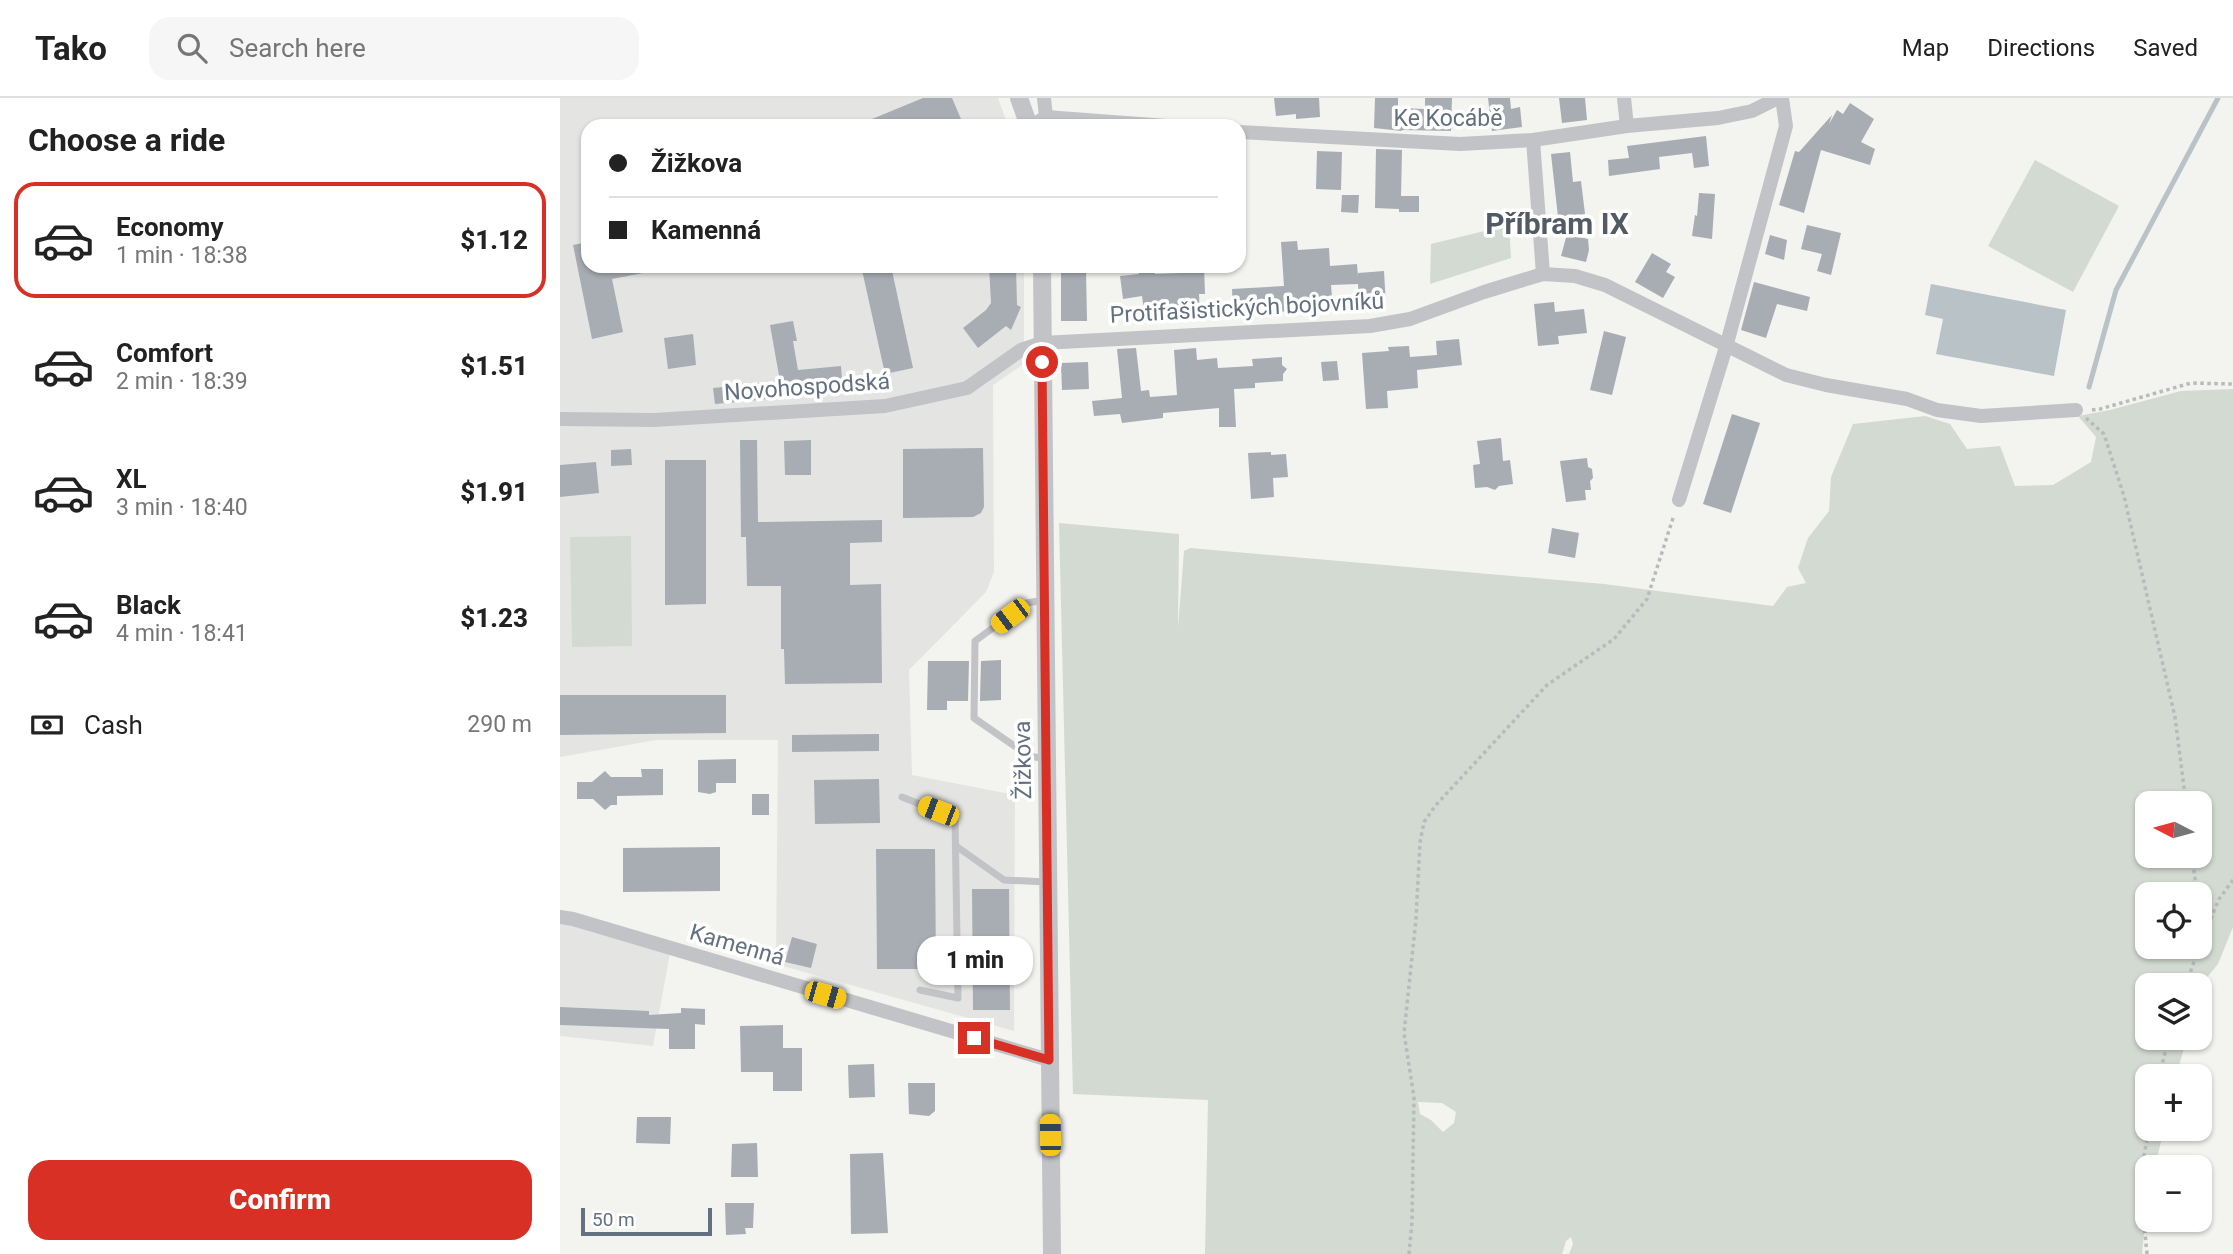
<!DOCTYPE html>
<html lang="en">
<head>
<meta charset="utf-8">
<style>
  body { margin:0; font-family:Roboto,sans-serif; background:#f6f6f6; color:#222; height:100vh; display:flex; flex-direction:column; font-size:26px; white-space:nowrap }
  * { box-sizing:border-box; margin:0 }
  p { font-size:23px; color:#767676 }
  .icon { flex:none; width:38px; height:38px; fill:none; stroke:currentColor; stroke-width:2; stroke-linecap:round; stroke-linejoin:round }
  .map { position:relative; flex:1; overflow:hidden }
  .side { display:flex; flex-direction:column; background:#fff; width:560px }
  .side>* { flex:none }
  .guide { position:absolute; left:21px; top:21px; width:665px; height:154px; border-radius:21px; box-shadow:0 2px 5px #0004; display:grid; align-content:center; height:154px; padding:0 28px; background:#fff }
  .needle { width:46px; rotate:276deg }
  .controls { position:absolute; left:1575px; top:693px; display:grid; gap:14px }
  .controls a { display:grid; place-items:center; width:77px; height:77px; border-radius:14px; background:#fff; box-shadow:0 2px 5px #0004; font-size:35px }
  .scale { position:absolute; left:21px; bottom:18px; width:131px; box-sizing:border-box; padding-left:7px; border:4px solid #63707f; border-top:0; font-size:19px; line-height:24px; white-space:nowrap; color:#63707f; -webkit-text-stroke:5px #fff; paint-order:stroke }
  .end { position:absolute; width:32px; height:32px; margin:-16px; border:9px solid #d93025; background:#fff; box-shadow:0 0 0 4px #fff }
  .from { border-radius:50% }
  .bubble { position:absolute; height:49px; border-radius:21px; background:#fff; box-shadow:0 2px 5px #0004; font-size:23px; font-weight:800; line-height:49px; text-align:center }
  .car { position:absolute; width:21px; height:42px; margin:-21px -10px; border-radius:9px; box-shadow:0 0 5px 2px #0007; background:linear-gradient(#f5c518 24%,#345 0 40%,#f5c518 0 76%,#345 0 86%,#f5c518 0) }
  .guide b { display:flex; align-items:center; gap:24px; height:66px; font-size:26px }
  .guide b+b { border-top:2px solid #e0e0e0 }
  .guide i { width:18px; height:18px; background:#222 }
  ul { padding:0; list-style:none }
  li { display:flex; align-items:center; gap:21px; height:116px; margin:0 14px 10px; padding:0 14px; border:4px solid transparent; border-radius:21px }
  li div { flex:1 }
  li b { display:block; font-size:26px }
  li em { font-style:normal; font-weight:800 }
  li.active { border-color:#d93025 }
  li>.icon { width:63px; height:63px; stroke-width:1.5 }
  h2 { padding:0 28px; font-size:32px; line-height:84px }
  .pay { display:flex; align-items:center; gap:18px; height:77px; padding:0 28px; font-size:26px }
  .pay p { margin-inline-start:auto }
  .action { display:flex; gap:14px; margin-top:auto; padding:14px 28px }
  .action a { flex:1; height:80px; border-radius:21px; background:#d93025; color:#fff; font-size:28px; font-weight:800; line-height:80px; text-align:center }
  header { display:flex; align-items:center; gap:42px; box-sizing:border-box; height:98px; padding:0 35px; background:#fff; border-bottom:2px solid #e0e0e0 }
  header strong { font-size:33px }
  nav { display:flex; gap:38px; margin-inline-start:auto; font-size:24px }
  .search { width:490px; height:63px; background:#f6f6f6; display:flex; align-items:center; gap:18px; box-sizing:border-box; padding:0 24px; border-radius:21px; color:#767676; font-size:26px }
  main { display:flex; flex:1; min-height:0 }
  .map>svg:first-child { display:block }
</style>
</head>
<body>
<header>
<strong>Tako</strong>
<div class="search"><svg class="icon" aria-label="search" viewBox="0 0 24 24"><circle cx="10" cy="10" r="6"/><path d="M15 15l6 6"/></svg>Search here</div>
<nav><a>Map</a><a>Directions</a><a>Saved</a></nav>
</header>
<main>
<section class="side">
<h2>Choose a ride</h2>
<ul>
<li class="active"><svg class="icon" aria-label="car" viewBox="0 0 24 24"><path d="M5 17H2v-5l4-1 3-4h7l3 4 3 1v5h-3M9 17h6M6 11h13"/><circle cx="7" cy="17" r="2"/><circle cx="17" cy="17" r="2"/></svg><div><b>Economy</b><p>1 min · 18:38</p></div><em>$1.12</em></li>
<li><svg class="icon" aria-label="car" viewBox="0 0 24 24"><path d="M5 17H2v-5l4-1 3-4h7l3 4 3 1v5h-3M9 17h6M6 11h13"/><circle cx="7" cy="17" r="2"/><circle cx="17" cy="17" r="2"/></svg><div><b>Comfort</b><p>2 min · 18:39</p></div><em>$1.51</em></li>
<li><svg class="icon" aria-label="car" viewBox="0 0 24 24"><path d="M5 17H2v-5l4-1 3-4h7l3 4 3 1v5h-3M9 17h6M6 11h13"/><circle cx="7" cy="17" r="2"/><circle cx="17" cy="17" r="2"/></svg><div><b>XL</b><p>3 min · 18:40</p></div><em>$1.91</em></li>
<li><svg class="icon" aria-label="car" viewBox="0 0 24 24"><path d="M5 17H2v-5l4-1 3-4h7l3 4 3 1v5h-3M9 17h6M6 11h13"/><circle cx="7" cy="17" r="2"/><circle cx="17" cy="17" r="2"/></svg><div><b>Black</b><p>4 min · 18:41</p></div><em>$1.23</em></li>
</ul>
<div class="pay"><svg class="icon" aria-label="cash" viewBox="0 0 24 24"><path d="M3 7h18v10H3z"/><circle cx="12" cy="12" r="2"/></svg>Cash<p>290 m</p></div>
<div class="action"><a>Confirm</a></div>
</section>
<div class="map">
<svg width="1673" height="1156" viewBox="0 0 1673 1156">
  <rect width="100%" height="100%" fill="#f3f3ef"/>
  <g fill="#e4e5e3">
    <path d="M0,0H438L448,28H28V168H464V266L433,287L434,474L426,494L349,572L352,677L455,697L454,933L216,866L218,642H96L0,659Z"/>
    <path d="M0,816L112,844L93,948L0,938Z"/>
  </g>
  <g fill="#d3dad1" fill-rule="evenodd">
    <path d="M1475,62L1559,108L1513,194L1428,148Z"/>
    <path d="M949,127L951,160L870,186L871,146Z"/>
    <path d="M1673,291V829L1658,866L1644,883L1640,899V887H1587V940H1627L1616,978H1587V1031H1604L1595,1069H1587V1104L1582,1156H1009L1013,1146L1011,1139L1006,1143L1002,1156H645L648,1002L513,996L499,425L619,436L618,530L624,453L630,450L1044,486L1213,508L1227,489L1246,485L1238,470L1248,440L1269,413L1271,379L1293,326L1365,318L1390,326L1407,351L1440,348L1455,388L1493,387L1531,364L1536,339L1518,318L1550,312L1621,293ZM1587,705H1640V758H1587ZM1587,796H1640V849H1587ZM858,1004L882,1005L896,1014L894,1025L883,1034L871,1022L860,1016Z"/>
    <path d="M71,438L72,548L12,549L10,439Z"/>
  </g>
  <path fill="#b8c2c7" d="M1371,186L1506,212L1494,278L1376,256L1383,221L1365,217Z"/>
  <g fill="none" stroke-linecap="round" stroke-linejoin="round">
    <path stroke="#b8c2c7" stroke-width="5" d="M1529,289L1556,192L1658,0"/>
  </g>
  <g fill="#a7adb3">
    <path d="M363,0H392L404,28H295Z"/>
    <path d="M714,0H759L760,19L736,21V16L716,18Z"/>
    <path d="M815,0H838V10L865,11V0H892L891,33L842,32V33L814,30Z"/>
    <path d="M928,0H950L951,11L960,9L962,29L932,33Z"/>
    <path d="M999,0H1025L1027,22L1002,25Z"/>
    <path d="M1290,5L1314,21L1301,44L1315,51L1310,67L1261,52L1244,115L1219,107L1235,53L1239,54L1272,17L1269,26L1277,12L1283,16Z"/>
    <path d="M1146,38L1149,68L1134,70L1132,55L1099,59L1100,71L1049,78L1048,62L1069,60L1067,48Z"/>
    <path d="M816,51L842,52L841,98H859V114H839V111L815,110Z"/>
    <path d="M757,53L782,54L781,92L756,91Z"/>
    <path d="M1010,54L1013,84L1021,83L1025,116L998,119L991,56Z"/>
    <path d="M1139,95L1155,96L1152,141L1132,138L1135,117L1137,118Z"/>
    <path d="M782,97H799L798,115L781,114Z"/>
    <path d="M1247,127L1281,135L1271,177L1257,173L1262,156L1241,151Z"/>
    <path d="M1007,136L1028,141L1029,152L1026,164L1001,158Z"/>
    <path d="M1210,137L1227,142L1224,162L1205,156Z"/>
    <path d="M737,143L738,152L769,150L770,168L797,166L798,179V175L824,173L826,208L799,209L798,186L771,187L773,211L673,216L672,191L724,188L721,144Z"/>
    <path d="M28,144V168H83V175L52,181L63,234L32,241L13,147Z"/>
    <path d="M1092,155L1111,166L1106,174L1115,179L1103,200L1075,184Z"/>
    <path d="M318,168H331L353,270L325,276L302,172Z"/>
    <path d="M429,168H456L457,207L461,209L451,232L446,228L418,250L403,230L426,212L431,205Z"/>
    <path d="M578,168H594L595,176L622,175V168H644L645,196H639L640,218L585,221L582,198L563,201L560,178L579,176Z"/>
    <path d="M501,172L526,173L527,223H501Z"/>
    <path d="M1194,184L1250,199L1247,213L1217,206L1206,240L1181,232Z"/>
    <path d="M994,204L995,214L1024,211L1027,235L998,238L999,246L978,248L974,206Z"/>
    <path d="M233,223L237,243H233L238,272L281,268L283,294L155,306L153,290L220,283L210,227Z"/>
    <path d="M1044,233L1066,239L1052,297L1030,292Z"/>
    <path d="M133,236L136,267L108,271L104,240Z"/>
    <path d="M899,241L902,267L857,272L858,290L827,293L828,310L806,311L802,255L829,253L828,249L849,248L850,259L877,257L876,243Z"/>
    <path d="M576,250L581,293L589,292L590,299L617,297L614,252L636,250L637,262L657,260L658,270L693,268L692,261L722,259V267L727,271L723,276V283L695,285V290L674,291L676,329H659V310L603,315V320L562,325L560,316L534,318L532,303L562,300L557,251Z"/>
    <path d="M777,263L779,282L763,283L761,264Z"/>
    <path d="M528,264L529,291L502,292L501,265Z"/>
    <path d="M1172,316L1200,325L1171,415L1143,406Z"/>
    <path d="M941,340L943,363L950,362L953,386L939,388L935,392L927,389L915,390L913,367L920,366L917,343Z"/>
    <path d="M180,342H197L198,424L322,422V444L290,445V487L321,486L322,585L225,586L224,551H221V488H187L186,439H181Z"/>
    <path d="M251,342V377H225L224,343Z"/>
    <path d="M423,350L424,409L421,415L413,419L343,420V351Z"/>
    <path d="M71,351L72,367L51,368V352Z"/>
    <path d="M711,354V357L726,356L728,379L713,380L714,399L691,401L688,355Z"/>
    <path d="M1027,360L1028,369L1032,371L1033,380L1030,383L1031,392H1025L1026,402L1006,404L1000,363Z"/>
    <path d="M105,362H146V506L105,507Z"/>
    <path d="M36,364L39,395L0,399V367Z"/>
    <path d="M992,430L1019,435L1015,460L988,455Z"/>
    <path d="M441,562V602L420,603L421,563Z"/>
    <path d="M368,563H409L408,603H387V612H367Z"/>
    <path d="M0,597H166V635L0,637Z"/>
    <path d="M319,636V653L232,654V637Z"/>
    <path d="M176,661V685H156V694L150,696L138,694V662Z"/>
    <path d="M81,671H103V697L57,698V707H51L45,712L33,701H17V684H32L45,673L51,679H82Z"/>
    <path d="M319,681L320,725L255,726L254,682Z"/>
    <rect x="192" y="696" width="17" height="21"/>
    <path d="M160,749V793L63,794V750Z"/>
    <path d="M316,751H375L376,871H317Z"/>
    <path d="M412,791H449L450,912H413Z"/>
    <path d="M232,839L257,846L251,870L225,864Z"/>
    <path d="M0,909L89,913V917L121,915V910L145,911V927L135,926V951H109V931L0,927Z"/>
    <path d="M223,927V950H242V993H213V974H181L180,928Z"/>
    <path d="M314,966L315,999L289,1000L288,967Z"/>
    <path d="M348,985H375V1013L369,1018L349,1016Z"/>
    <path d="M77,1019H111L110,1046L76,1045Z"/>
    <path d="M197,1045L198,1079H171L172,1046Z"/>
    <path d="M323,1055L328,1135L291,1136L290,1056Z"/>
    <path d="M165,1105H194L193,1130H185L186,1136L166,1137Z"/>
  </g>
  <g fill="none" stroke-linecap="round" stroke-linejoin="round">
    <g stroke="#b8babc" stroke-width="3.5" stroke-dasharray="3.5 3.5" stroke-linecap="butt">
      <path d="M1532,312L1540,311L1631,285L1673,286"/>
      <path d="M1526,320L1544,336L1564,398L1615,619L1626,705"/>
      <path d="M1632,758L1637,796"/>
      <path d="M1640,816L1642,836"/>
      <path d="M1640,847L1659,801L1673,782"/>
      <path d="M1626,887L1639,849"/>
      <path d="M1599,978L1609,940"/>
      <path d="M849,1156L852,1124L854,999L844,935L856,821L860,744L864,724L875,708L987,587L1054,541L1087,501L1114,417"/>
      <path d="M1587,1156L1582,1104V1068L1589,1031"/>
    </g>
    <g stroke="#c1c3c7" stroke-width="7">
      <path d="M484,502L467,505L415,543L414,620L469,658L487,661"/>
      <path d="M342,699L395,720L398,900L360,892"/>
      <path d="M396,748L444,782L487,784"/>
    </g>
    <g stroke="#c1c3c7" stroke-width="14">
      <path d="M484,0L486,19"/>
      <path d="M1064,0L1067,28"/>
      <path d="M471,28L486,19L606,28"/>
      <path d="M679,34L900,46L973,42L1067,28L1158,20L1192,13L1218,0"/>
      <path d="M973,42L983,176"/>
      <path d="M0,321L94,322L325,308L407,290L461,252L482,245L810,228L850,221L924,194L983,176L1015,178L1045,187L1226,277L1266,287L1347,301L1377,312L1421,318L1516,312"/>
      <path d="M1119,402L1166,249L1226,28L1222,0"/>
      <path d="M0,819L13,821L489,962"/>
    </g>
    <g stroke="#c1c3c7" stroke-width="18">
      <path d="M459,0L469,28"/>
      <path d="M482,168L492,1156"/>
    </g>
  </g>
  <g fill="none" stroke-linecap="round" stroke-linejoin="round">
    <path stroke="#d93025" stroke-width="9" d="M414,940L489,962L482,264"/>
  </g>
  <g text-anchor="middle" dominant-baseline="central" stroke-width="7" stroke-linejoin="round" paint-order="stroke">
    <g font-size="23" fill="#63707f" stroke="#fff">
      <text x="888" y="20">Ke Kocábě</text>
      <text transform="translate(687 210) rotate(-3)">Protifašistických bojovníků</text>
      <text transform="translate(247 289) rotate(-4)">Novohospodská</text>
      <text transform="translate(463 662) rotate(-91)">Žižkova</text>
      <text transform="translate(177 847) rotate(16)">Kamenná</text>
    </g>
    <g font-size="30" font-weight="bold" fill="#515a65" stroke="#fff">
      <text x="997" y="125">Příbram IX</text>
    </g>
  </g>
</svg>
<div class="controls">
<a><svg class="needle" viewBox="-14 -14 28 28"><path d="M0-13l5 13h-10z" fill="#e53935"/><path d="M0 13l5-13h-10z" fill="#767676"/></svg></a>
<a><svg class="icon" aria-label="locate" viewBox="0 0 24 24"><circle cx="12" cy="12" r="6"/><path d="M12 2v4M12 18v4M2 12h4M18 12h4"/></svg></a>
<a><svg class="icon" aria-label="layers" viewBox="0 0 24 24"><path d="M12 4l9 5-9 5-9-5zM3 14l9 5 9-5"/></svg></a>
<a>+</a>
<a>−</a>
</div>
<div class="scale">50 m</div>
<i class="end from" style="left:482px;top:264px"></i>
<i class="end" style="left:414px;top:940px"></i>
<div class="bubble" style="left:357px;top:838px;width:116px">1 min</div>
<i class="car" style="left:450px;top:518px;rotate:233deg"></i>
<i class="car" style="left:378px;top:713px;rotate:291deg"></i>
<i class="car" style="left:265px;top:897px;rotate:106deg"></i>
<i class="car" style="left:490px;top:1037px;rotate:359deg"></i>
<div class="guide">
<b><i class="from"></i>Žižkova</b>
<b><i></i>Kamenná</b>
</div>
</div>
</main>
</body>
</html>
